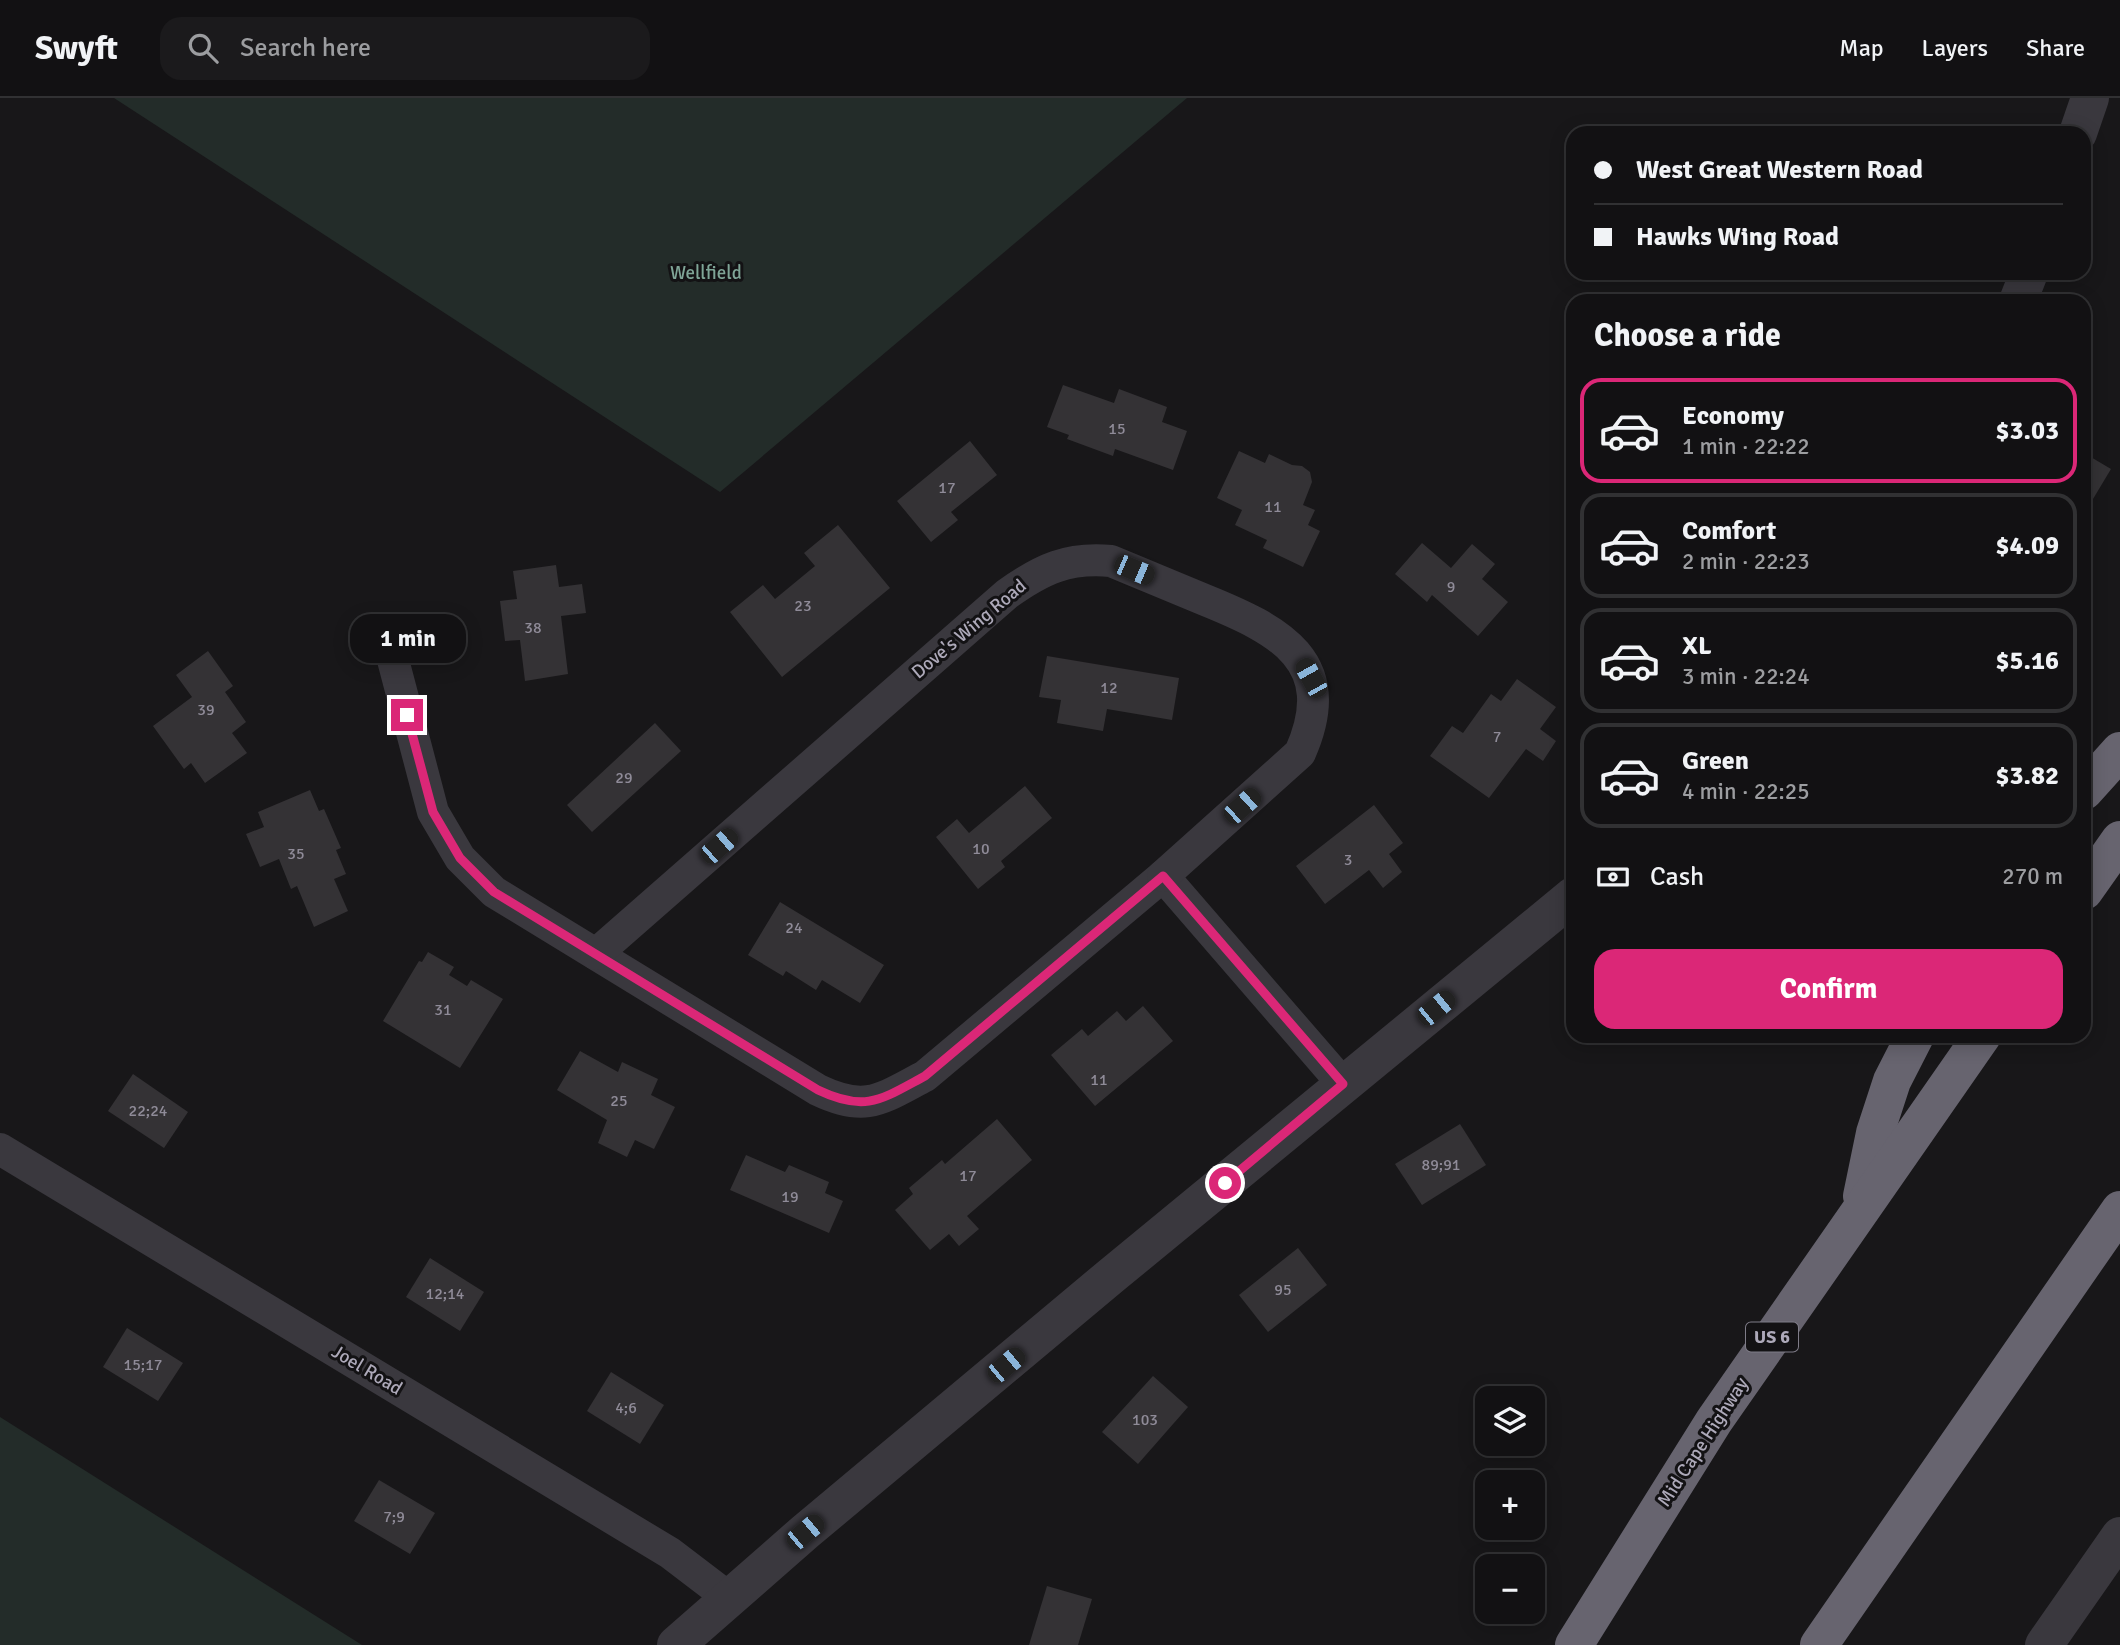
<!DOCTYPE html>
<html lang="en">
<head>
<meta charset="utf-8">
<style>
  body { margin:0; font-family:Signika,sans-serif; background:#1b1a1c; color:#f1f3f6; height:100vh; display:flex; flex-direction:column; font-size:26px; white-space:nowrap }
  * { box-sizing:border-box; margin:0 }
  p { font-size:23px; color:#9c9da0 }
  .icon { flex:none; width:38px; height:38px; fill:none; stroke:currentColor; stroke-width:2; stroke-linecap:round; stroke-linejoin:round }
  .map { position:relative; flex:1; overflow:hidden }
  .side { position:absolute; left:1566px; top:196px; width:525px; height:749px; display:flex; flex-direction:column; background:#121113; border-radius:21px; box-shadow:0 4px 18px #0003,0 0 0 2px #313133 }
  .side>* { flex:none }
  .top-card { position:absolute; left:1566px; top:28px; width:525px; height:154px; border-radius:21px; box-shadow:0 4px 18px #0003,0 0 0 2px #313133; display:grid; align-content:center; height:154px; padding:0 28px; background:#121113 }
  .tools { position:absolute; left:1475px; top:1288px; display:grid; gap:14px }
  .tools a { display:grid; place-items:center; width:70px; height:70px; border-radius:14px; background:#121113; box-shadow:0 4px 18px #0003,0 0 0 2px #313133; font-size:35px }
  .end { position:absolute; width:32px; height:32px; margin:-16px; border:9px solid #db2777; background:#fff; box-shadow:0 0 0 4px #fff }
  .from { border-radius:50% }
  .bubble { position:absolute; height:49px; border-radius:21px; background:#121113; box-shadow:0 4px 18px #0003,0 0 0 2px #313133; font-size:23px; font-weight:800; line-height:49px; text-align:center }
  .car { position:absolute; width:21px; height:42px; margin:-21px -10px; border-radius:9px; box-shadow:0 0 5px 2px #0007; background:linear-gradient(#222 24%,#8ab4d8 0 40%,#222 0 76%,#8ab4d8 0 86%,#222 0) }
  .top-card b { display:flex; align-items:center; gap:24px; height:66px; font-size:26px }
  .top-card b+b { border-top:2px solid #313133 }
  .top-card i { width:18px; height:18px; background:#f1f3f6 }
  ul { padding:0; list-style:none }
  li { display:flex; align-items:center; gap:21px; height:105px; margin:0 14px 10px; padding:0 14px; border:4px solid #313133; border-radius:21px }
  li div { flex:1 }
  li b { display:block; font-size:26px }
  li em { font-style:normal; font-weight:800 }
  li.on { border-color:#db2777 }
  li>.icon { width:63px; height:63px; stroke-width:1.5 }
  h2 { padding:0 28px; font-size:32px; line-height:84px }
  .pay { display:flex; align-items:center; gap:18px; height:77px; padding:0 28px; font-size:26px }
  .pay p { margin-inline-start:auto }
  .cta { display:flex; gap:14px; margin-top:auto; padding:14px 28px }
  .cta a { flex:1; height:80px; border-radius:21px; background:#db2777; color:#fff; font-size:28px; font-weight:800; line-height:80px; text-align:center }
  header { display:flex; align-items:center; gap:42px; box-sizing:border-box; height:98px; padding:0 35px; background:#121113; border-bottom:2px solid #313133 }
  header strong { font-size:33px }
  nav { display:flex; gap:38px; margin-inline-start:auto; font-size:24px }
  .search { width:490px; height:63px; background:#1b1a1c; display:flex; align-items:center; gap:18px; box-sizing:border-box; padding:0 24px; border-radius:21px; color:#9c9da0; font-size:26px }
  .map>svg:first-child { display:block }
</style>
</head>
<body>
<header>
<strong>Swyft</strong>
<div class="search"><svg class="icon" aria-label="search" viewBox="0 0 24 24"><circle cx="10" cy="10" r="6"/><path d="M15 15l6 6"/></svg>Search here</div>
<nav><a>Map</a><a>Layers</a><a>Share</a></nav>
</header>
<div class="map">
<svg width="2120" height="1547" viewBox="0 0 2120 1547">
  <rect width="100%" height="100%" fill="#181719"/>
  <g fill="#232c29">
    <path d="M114,0H1187L720,394Z"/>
    <path d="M0,1319L362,1547H0Z"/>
  </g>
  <g fill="#343235">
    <path d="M1063,287L1114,305L1119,291L1167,309L1162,324L1187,333L1173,372L1115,351L1113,358L1067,341L1069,337L1047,329Z"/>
    <path d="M970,343L997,377L951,414L958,422L931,444L897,403Z"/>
    <path d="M1239,353L1265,365L1269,356L1292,367L1302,368L1310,374L1312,384L1303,407L1315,412L1308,427L1320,433L1303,469L1263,450L1267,442L1235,427L1242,412L1217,400Z"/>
    <path d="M2084,355L2111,371L2084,416Z"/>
    <path d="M838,427L890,490L782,579L730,514L763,487L775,501L815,468L804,455Z"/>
    <path d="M1422,445L1451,470L1472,446L1495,466L1482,481L1508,504L1478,538L1432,497L1427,504L1395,476Z"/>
    <path d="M556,467L559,489L582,486L586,515L561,518L568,576L525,583L520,542L505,543L500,503L517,501L513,473Z"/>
    <path d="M208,553L233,588L225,594L246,624L232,635L247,655L205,685L191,665L184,671L153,628L192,599L176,577Z"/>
    <path d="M1047,558L1179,580L1172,622L1107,611L1103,633L1057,625L1061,602L1039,599Z"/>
    <path d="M1517,581L1556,609L1540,631L1556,643L1543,663L1526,651L1489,700L1430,658L1452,628L1463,635L1491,596L1501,603Z"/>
    <path d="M655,625L681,653L592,734L567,707Z"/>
    <path d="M1025,688L1052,720L1001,763L1005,769L978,791L936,739L957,721L969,735Z"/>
    <path d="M310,692L319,713L324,711L341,750L336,752L346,776L334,781L348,813L314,829L297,788L291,791L279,761L260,769L246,736L264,729L258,714Z"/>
    <path d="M1374,707L1403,745L1389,756L1402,774L1383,790L1369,772L1325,806L1296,768Z"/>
    <path d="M780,804L884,867L860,905L822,882L816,892L786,873L783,878L748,857Z"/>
    <path d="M428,854L454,869L449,877L467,888L471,882L503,901L460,970L383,923L419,863L422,864Z"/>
    <path d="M1143,908L1173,943L1095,1008L1051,957L1082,931L1088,938L1117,913L1126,923Z"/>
    <path d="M580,953L618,974L622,964L658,981L651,997L675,1009L654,1051L635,1042L627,1059L598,1045L607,1022L557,992Z"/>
    <path d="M133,976L188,1014L164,1050L108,1013Z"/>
    <path d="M997,1021L1032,1062L967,1118L979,1131L959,1148L949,1136L930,1152L895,1112L913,1096L909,1090L942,1062L945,1066Z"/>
    <path d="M1460,1026L1486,1067L1422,1107L1395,1066Z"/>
    <path d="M746,1057L785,1074L789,1067L829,1084L825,1095L843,1103L829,1135L730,1092Z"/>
    <path d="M1298,1150L1327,1187L1268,1234L1239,1197Z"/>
    <path d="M430,1160L484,1194L460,1233L406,1199Z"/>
    <path d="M127,1230L183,1265L158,1303L103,1269Z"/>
    <path d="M611,1274L664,1307L640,1346L587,1313Z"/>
    <path d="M1153,1278L1188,1309L1138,1366L1102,1334Z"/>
    <path d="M379,1382L435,1415L410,1456L354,1423Z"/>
    <path d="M1047,1488L1092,1501L1078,1547H1029Z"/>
  </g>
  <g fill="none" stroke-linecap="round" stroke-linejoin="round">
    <g stroke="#3a383e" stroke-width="32">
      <path d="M388,543L433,714L460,760L494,794L818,992C866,1015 881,1001 925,978L1163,778L1343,986"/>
      <path d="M596,856L1007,496C1042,471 1068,459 1111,463C1142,476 1173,489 1205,502C1279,532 1341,563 1300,655L1163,778"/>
      <path d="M0,1051L670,1455L729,1500"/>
    </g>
    <g stroke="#3a383e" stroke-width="38">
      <path d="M2078,35L2090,0"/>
      <path d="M2018,203L2029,175"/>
      <path d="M676,1547L805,1434L1111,1178L1573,798"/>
      <path d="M2044,1547L2120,1438"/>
    </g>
    <g stroke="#67646f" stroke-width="38">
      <path d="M2084,693L2120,653"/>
      <path d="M2084,793L2120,742"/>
      <path d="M1862,1098L1875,1035L1892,983L1915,938"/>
      <path d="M1574,1547L1714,1323L1982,938"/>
      <path d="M1819,1547L2120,1112"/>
    </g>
  </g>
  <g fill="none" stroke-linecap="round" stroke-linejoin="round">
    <path stroke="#db2777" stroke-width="9" d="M407,617L433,714L460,760L494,794L818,992C866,1015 882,1001 925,978L1163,778L1343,986L1225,1085"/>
  </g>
  <g text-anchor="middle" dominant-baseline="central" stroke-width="6" stroke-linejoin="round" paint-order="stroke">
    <g font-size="16" fill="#8f8b98">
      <text x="1117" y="331">15</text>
      <text x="947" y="390">17</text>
      <text x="1273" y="409">11</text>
      <text x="1451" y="489">9</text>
      <text x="803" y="508">23</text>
      <text x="533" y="530">38</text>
      <text x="1109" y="590">12</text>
      <text x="206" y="612">39</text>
      <text x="1497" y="639">7</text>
      <text x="624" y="680">29</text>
      <text x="981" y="751">10</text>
      <text x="296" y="756">35</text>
      <text x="1348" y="762">3</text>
      <text x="794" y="830">24</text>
      <text x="443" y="912">31</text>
      <text x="1099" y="982">11</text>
      <text x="619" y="1003">25</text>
      <text x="148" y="1013">22;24</text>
      <text x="1441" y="1067">89;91</text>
      <text x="968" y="1078">17</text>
      <text x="790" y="1099">19</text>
      <text x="1283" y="1192">95</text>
      <text x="445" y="1196">12;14</text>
      <text x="143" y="1267">15;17</text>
      <text x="626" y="1310">4;6</text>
      <text x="1145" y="1322">103</text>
      <text x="394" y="1419">7;9</text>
    </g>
    <rect fill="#131214" stroke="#7f7c88" stroke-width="2" x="1746" y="1224.5" width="52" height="29" rx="5"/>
    <g font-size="18" font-weight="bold" fill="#ada9b9">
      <text x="1772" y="1239">US 6</text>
    </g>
    <g font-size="19" fill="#7fa597" stroke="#131214">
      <text x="706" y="175">Wellfield</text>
    </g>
    <g font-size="19" fill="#ada9b9" stroke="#131214">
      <text transform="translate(969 531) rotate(-40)">Dove's Wing Road</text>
      <text transform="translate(367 1272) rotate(31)">Joel Road</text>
      <text transform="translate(1703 1344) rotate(-57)">Mid Cape Highway</text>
    </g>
  </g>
</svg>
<div class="tools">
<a><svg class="icon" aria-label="layers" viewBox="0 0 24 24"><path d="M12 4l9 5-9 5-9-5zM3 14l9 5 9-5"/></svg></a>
<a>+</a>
<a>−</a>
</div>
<i class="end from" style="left:1225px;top:1085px"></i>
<i class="end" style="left:407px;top:617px"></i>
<div class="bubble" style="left:350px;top:516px;width:116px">1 min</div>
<i class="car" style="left:1134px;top:472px;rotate:113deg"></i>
<i class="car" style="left:1311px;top:580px;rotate:331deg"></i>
<i class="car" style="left:1242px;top:708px;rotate:48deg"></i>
<i class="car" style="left:719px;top:748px;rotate:49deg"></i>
<i class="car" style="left:1436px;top:910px;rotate:51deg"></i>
<i class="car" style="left:1006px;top:1267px;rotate:50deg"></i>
<i class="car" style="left:805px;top:1434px;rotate:50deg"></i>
<div class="top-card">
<b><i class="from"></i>West Great Western Road</b>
<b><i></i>Hawks Wing Road</b>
</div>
<section class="side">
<h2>Choose a ride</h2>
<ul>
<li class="on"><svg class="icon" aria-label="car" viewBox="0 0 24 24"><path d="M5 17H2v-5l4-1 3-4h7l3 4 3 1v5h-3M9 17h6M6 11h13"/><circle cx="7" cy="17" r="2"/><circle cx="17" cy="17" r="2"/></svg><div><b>Economy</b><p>1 min · 22:22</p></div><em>$3.03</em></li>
<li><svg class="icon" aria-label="car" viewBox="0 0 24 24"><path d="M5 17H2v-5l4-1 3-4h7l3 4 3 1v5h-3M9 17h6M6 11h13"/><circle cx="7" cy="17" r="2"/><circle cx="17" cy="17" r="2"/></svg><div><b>Comfort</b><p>2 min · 22:23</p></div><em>$4.09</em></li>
<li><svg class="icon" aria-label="car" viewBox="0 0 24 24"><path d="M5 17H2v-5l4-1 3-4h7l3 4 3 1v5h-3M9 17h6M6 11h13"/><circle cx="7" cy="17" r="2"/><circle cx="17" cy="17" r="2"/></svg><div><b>XL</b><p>3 min · 22:24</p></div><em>$5.16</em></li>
<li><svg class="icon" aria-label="car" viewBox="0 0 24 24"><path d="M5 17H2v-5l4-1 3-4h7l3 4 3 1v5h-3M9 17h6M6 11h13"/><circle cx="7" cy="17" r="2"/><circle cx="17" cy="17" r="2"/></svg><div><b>Green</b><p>4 min · 22:25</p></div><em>$3.82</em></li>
</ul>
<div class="pay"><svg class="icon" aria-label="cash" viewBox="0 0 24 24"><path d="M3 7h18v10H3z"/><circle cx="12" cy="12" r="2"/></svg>Cash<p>270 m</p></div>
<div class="cta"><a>Confirm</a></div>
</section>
</div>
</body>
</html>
